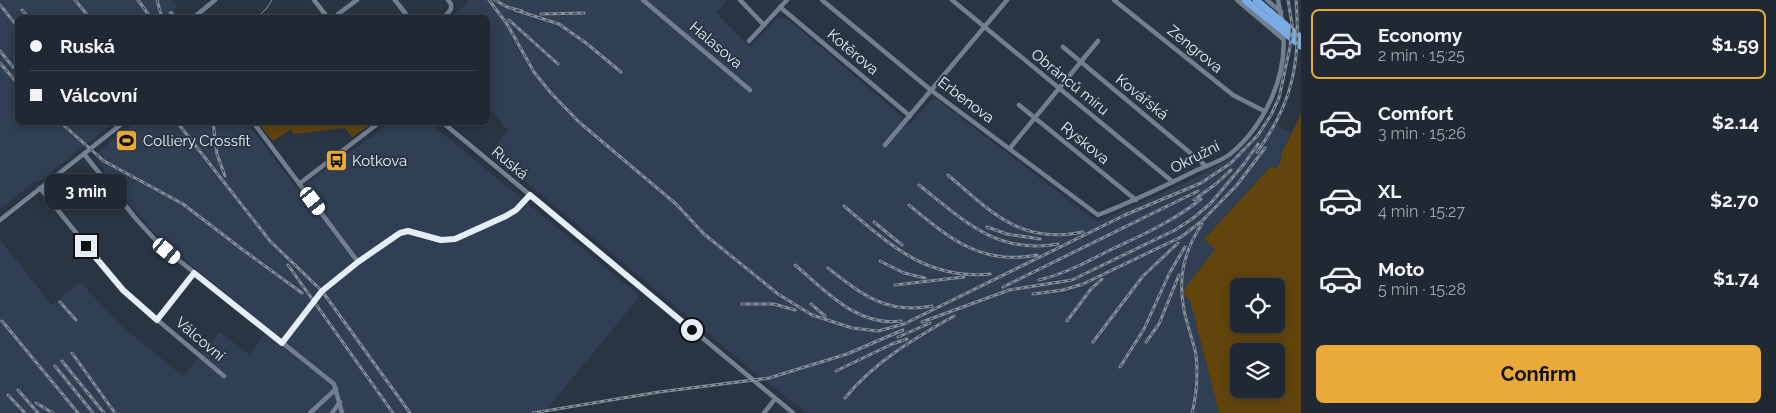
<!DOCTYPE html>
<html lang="en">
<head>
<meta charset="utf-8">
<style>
  body { margin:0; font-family:Raleway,sans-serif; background:#2d343f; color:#f1f3f6; height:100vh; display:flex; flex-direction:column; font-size:19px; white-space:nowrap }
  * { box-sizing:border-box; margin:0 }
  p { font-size:16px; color:#a2a6ac }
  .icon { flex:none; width:28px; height:28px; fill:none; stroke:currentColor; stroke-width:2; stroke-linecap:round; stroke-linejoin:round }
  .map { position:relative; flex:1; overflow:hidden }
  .details { display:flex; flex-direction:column; background:#202833; width:475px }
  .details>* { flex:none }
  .top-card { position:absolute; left:15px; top:15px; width:475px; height:110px; border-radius:8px; box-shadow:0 2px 12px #0003,0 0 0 1px #3d444e; display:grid; align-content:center; height:110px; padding:0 15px; background:#202833 }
  .controls { position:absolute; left:1230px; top:278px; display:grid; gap:10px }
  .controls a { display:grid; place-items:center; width:55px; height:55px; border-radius:8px; background:#202833; box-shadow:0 2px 12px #0003,0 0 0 1px #3d444e; font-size:25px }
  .end { position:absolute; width:22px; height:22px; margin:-11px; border:6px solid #e5edf7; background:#111; box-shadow:0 0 0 2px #111 }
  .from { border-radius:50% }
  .bubble { position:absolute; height:35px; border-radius:8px; background:#202833; box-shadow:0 2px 12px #0003,0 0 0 1px #3d444e; font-size:16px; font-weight:700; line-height:35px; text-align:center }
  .car { position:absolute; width:15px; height:30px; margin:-15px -8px; border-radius:6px; box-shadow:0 0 4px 1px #0007; background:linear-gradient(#fff 24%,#345 0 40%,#fff 0 76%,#345 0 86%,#fff 0) }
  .top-card b { display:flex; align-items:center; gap:18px; height:48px; font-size:19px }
  .top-card b+b { border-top:1px solid #3d444e }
  .top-card i { width:12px; height:12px; background:#f1f3f6 }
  ul { padding:9px 0 0; list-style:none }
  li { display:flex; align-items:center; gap:15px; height:70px; margin:0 10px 8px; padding:0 5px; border:2px solid transparent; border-radius:8px }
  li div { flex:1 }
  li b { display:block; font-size:19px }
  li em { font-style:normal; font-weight:700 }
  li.selected { border-color:#eaaa39 }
  li>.icon { width:45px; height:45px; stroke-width:1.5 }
  .primary-button { display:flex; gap:10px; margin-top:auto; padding:10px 15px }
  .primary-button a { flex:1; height:58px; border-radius:8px; background:#eaaa39; color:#111; font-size:20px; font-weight:700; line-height:58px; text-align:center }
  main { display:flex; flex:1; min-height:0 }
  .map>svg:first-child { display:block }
</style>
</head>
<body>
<main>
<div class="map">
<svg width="1301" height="413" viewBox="0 0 1301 413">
  <rect width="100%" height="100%" fill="#2a3544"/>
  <g fill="#303f53">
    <path d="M0,0H171L177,7L168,14L170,17L18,18V122L113,123L41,180L34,182L0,209Z"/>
    <path d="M466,0H727L716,13L750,47L778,17L789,20L910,124L934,97L1097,222L1187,182L1229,159L1250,140L1264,122L1270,121L1291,133L1280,155L1282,157L1277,169L1271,166L1204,238L1215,249L1182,292L1190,300L1219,413H807L759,376L490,152L508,131L488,105V18H450L468,3Z"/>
    <path d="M135,123H247L298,190L390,123H430L640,296L551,404L540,413H0V240L52,305L80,282L126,330L183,376L220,332L249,355L269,329L195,268L151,229L115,186L94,155Z"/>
  </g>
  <g fill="#62440d" fill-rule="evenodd">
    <path d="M1301,114V413H1219L1190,300L1182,292L1215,249L1204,239L1271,166L1277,169L1282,157L1280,156ZM1239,286H1276V324H1239ZM1239,351H1276V389H1239Z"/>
    <path d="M258,123H373L352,137L345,128L294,134L291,129L273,141Z"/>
  </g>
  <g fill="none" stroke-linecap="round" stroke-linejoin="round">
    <g stroke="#727f91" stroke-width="4.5">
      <path d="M314,0L328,18"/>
      <path d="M395,0L409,18"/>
      <path d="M643,0L750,90"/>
      <path d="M740,0L764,25"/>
      <path d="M822,0L932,91L1098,215C1131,202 1163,187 1195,171C1206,166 1219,162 1229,155C1264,127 1288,76 1283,31"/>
      <path d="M952,0L1173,182"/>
      <path d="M1114,0L1233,95L1264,111"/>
      <path d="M1237,0L1283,39"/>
      <path d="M1267,0L1281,12"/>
      <path d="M1278,0L1282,21"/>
      <path d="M780,7L910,116"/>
      <path d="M171,13L174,18"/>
      <path d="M338,14L357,0"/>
      <path d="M193,18L215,0"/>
      <path d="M444,18L451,9V4L448,0"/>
      <path d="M749,41L787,0"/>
      <path d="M1063,47L1206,166"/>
      <path d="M1019,105L1136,200"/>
      <path d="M253,122L358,262L322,291L282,343"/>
      <path d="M442,122L793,413"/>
      <path d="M885,145L1007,0"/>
      <path d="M1010,148L1098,41"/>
      <path d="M84,154L137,220L161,246L334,384L342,413"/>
      <path d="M299,184L380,122"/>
      <path d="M40,188L123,291L224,376"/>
      <path d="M0,220L124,122"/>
      <path d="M358,262L400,233L408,231L441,241L455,239L506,216L516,210L529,195"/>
      <path d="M157,320L194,273"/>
      <path d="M310,413L336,389"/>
      <path d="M332,413L340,402"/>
      <path d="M764,413L775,399"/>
    </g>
    <g stroke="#7baae5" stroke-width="7">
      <path d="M1245,0L1301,46"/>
      <path d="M1256,0L1301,38"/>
    </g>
    <g stroke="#848e9a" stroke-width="1">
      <path d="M315,0L330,18"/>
      <path d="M257,18L266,9L272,0"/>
      <path d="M444,122L795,413"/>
      <path d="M0,221L126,122"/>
    </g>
    <defs>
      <g id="rail">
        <path d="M75,0L90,18"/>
        <path d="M138,0L151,18"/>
        <path d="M157,0L162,18"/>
        <path d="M489,0L507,24L534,72L550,92L579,122L676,204L704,234L778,294L812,315L852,328L878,331L904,324L1125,215L1201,183L1231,163L1258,135L1271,115L1279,98L1290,47L1292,24L1288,0"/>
        <path d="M495,0L507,7L522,11"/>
        <path d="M0,5L18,27"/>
        <path d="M22,10L29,18"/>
        <path d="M515,10L559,24L586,43L621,72"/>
        <path d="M541,14L584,13"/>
        <path d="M509,20L558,64"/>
        <path d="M0,51L13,67"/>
        <path d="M0,63L18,84"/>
        <path d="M60,122L104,161L183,204L243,250L302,293"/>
        <path d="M177,122L270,241L322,291L410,413"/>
        <path d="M213,122L217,154L225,176"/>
        <path d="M1257,152C1293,103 1301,61 1296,0"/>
        <path d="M948,175C991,212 1021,245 1083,232"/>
        <path d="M919,185C963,220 997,255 1058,244"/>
        <path d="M1194,200L1217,183L1231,170"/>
        <path d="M909,205C949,238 981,266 1037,255"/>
        <path d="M844,206C889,244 926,280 990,274"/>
        <path d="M874,222L902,245"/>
        <path d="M987,227L1007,234L1040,239"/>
        <path d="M880,261L904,273L925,278"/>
        <path d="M288,265L393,413"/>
        <path d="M795,265C826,291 857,327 901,321"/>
        <path d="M828,268C861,294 887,315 932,306"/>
        <path d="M1039,280C1064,274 1087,262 1110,250C1142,235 1174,221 1201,199"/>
        <path d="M895,285L964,277"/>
        <path d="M1003,287L1198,191"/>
        <path d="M1033,294L1063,290L1083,284L1181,237L1202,221L1237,185L1265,148"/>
        <path d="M60,302L76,320"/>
        <path d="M742,304H774L795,310"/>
        <path d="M811,304L825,316"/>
        <path d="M2,321L78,413"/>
        <path d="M1067,321L1091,289L1102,279"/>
        <path d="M922,322L1009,290L1072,280L1175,230L1192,219L1210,204L1244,164L1258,144"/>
        <path d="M898,337L930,323"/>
        <path d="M1093,342L1143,276L1178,243"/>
        <path d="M1146,342L1159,324L1179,275"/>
        <path d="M72,353L115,413"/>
        <path d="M62,361L104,413"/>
        <path d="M55,366L93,413"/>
        <path d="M1120,367L1144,329L1170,272L1185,247"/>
        <path d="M836,371L892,344L907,339"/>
        <path d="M18,390L38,413"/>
        <path d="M8,395L25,413"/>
        <path d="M845,398C874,362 915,338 954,316"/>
        <path d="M36,403L53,413"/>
        <path d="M533,413L659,392L769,378L847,354L903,330"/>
        <path d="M1192,413C1197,394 1198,375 1196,355C1193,340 1187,325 1184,310C1178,280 1184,250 1202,224"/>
      </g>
    </defs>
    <use href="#rail" stroke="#848e9a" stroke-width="3"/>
    <use href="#rail" stroke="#2a3544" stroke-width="1" stroke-dasharray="4" stroke-linecap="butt"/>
  </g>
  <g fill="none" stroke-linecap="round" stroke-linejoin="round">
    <path stroke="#e5edf7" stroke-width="6" d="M86,246L123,290L157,320L194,273L282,343L322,291L358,262L400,233L408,231L441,240L455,239L506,216L516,210L530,195L692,330"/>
  </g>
  <defs>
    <symbol id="stadium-square" viewBox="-11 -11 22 22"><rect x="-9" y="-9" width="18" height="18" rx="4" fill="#eaaa39" stroke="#2a3544"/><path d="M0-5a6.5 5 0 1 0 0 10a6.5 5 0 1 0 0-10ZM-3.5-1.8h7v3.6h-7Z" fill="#111"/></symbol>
    <symbol id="bus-square" viewBox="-11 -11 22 22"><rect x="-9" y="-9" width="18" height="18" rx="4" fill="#eaaa39" stroke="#2a3544"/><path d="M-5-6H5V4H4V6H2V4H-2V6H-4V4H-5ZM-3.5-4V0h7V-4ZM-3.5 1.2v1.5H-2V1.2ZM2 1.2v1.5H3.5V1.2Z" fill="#111"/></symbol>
  </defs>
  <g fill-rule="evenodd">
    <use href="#stadium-square" x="114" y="128" width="25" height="25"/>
    <use href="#bus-square" x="324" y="148" width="25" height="25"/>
  </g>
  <g text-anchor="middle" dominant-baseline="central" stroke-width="4" stroke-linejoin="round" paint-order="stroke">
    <g font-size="15" fill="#e5edf7" stroke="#2a3544">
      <text transform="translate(716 45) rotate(40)">Halasova</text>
      <text transform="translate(1195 49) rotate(39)">Zengrova</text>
      <text transform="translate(853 52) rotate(40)">Kotěrova</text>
      <text transform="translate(1070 82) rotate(39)">Obránců míru</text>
      <text transform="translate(1142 97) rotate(39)">Kovářská</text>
      <text transform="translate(966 100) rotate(37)">Erbenova</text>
      <text transform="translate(1085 143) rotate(39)">Ryskova</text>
      <text transform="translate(1195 157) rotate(-27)">Okružní</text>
      <text transform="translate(510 163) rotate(40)">Ruská</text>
      <text transform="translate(200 339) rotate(40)">Válcovní</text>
    </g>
    <g font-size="15" fill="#e5edf7" stroke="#2a3544" text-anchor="start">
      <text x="143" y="141">Colliery Crossfit</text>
      <text x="352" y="161">Kotkova</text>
    </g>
  </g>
</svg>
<div class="controls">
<a><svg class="icon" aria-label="locate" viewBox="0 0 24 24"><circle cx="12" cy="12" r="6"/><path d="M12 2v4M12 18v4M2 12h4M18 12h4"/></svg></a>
<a><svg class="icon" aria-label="layers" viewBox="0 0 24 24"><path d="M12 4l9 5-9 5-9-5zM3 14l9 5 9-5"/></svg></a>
</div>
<i class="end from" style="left:692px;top:330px"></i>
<i class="end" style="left:86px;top:246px"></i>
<div class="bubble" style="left:45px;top:174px;width:82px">3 min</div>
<i class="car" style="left:313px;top:201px;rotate:143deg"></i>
<i class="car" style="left:167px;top:251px;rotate:130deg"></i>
<div class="top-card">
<b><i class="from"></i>Ruská</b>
<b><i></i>Válcovní</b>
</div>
</div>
<section class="details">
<ul>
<li class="selected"><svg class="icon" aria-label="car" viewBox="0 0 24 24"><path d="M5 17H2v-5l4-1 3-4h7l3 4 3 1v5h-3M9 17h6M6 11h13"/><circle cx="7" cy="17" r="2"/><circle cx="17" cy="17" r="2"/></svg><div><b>Economy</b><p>2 min · 15:25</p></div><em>$1.59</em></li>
<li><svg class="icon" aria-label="car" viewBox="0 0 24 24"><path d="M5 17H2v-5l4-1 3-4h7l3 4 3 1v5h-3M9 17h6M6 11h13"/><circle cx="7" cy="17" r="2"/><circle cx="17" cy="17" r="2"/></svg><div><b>Comfort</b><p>3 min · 15:26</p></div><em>$2.14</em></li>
<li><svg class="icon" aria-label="car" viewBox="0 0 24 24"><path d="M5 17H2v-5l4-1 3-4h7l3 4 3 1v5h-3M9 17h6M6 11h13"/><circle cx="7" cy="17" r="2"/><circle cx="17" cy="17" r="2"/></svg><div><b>XL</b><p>4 min · 15:27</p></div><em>$2.70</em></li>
<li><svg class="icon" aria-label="car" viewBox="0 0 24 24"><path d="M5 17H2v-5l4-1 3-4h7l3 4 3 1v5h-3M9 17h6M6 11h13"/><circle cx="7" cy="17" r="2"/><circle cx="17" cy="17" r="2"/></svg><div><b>Moto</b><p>5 min · 15:28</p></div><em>$1.74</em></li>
</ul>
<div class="primary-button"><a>Confirm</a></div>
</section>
</main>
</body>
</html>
